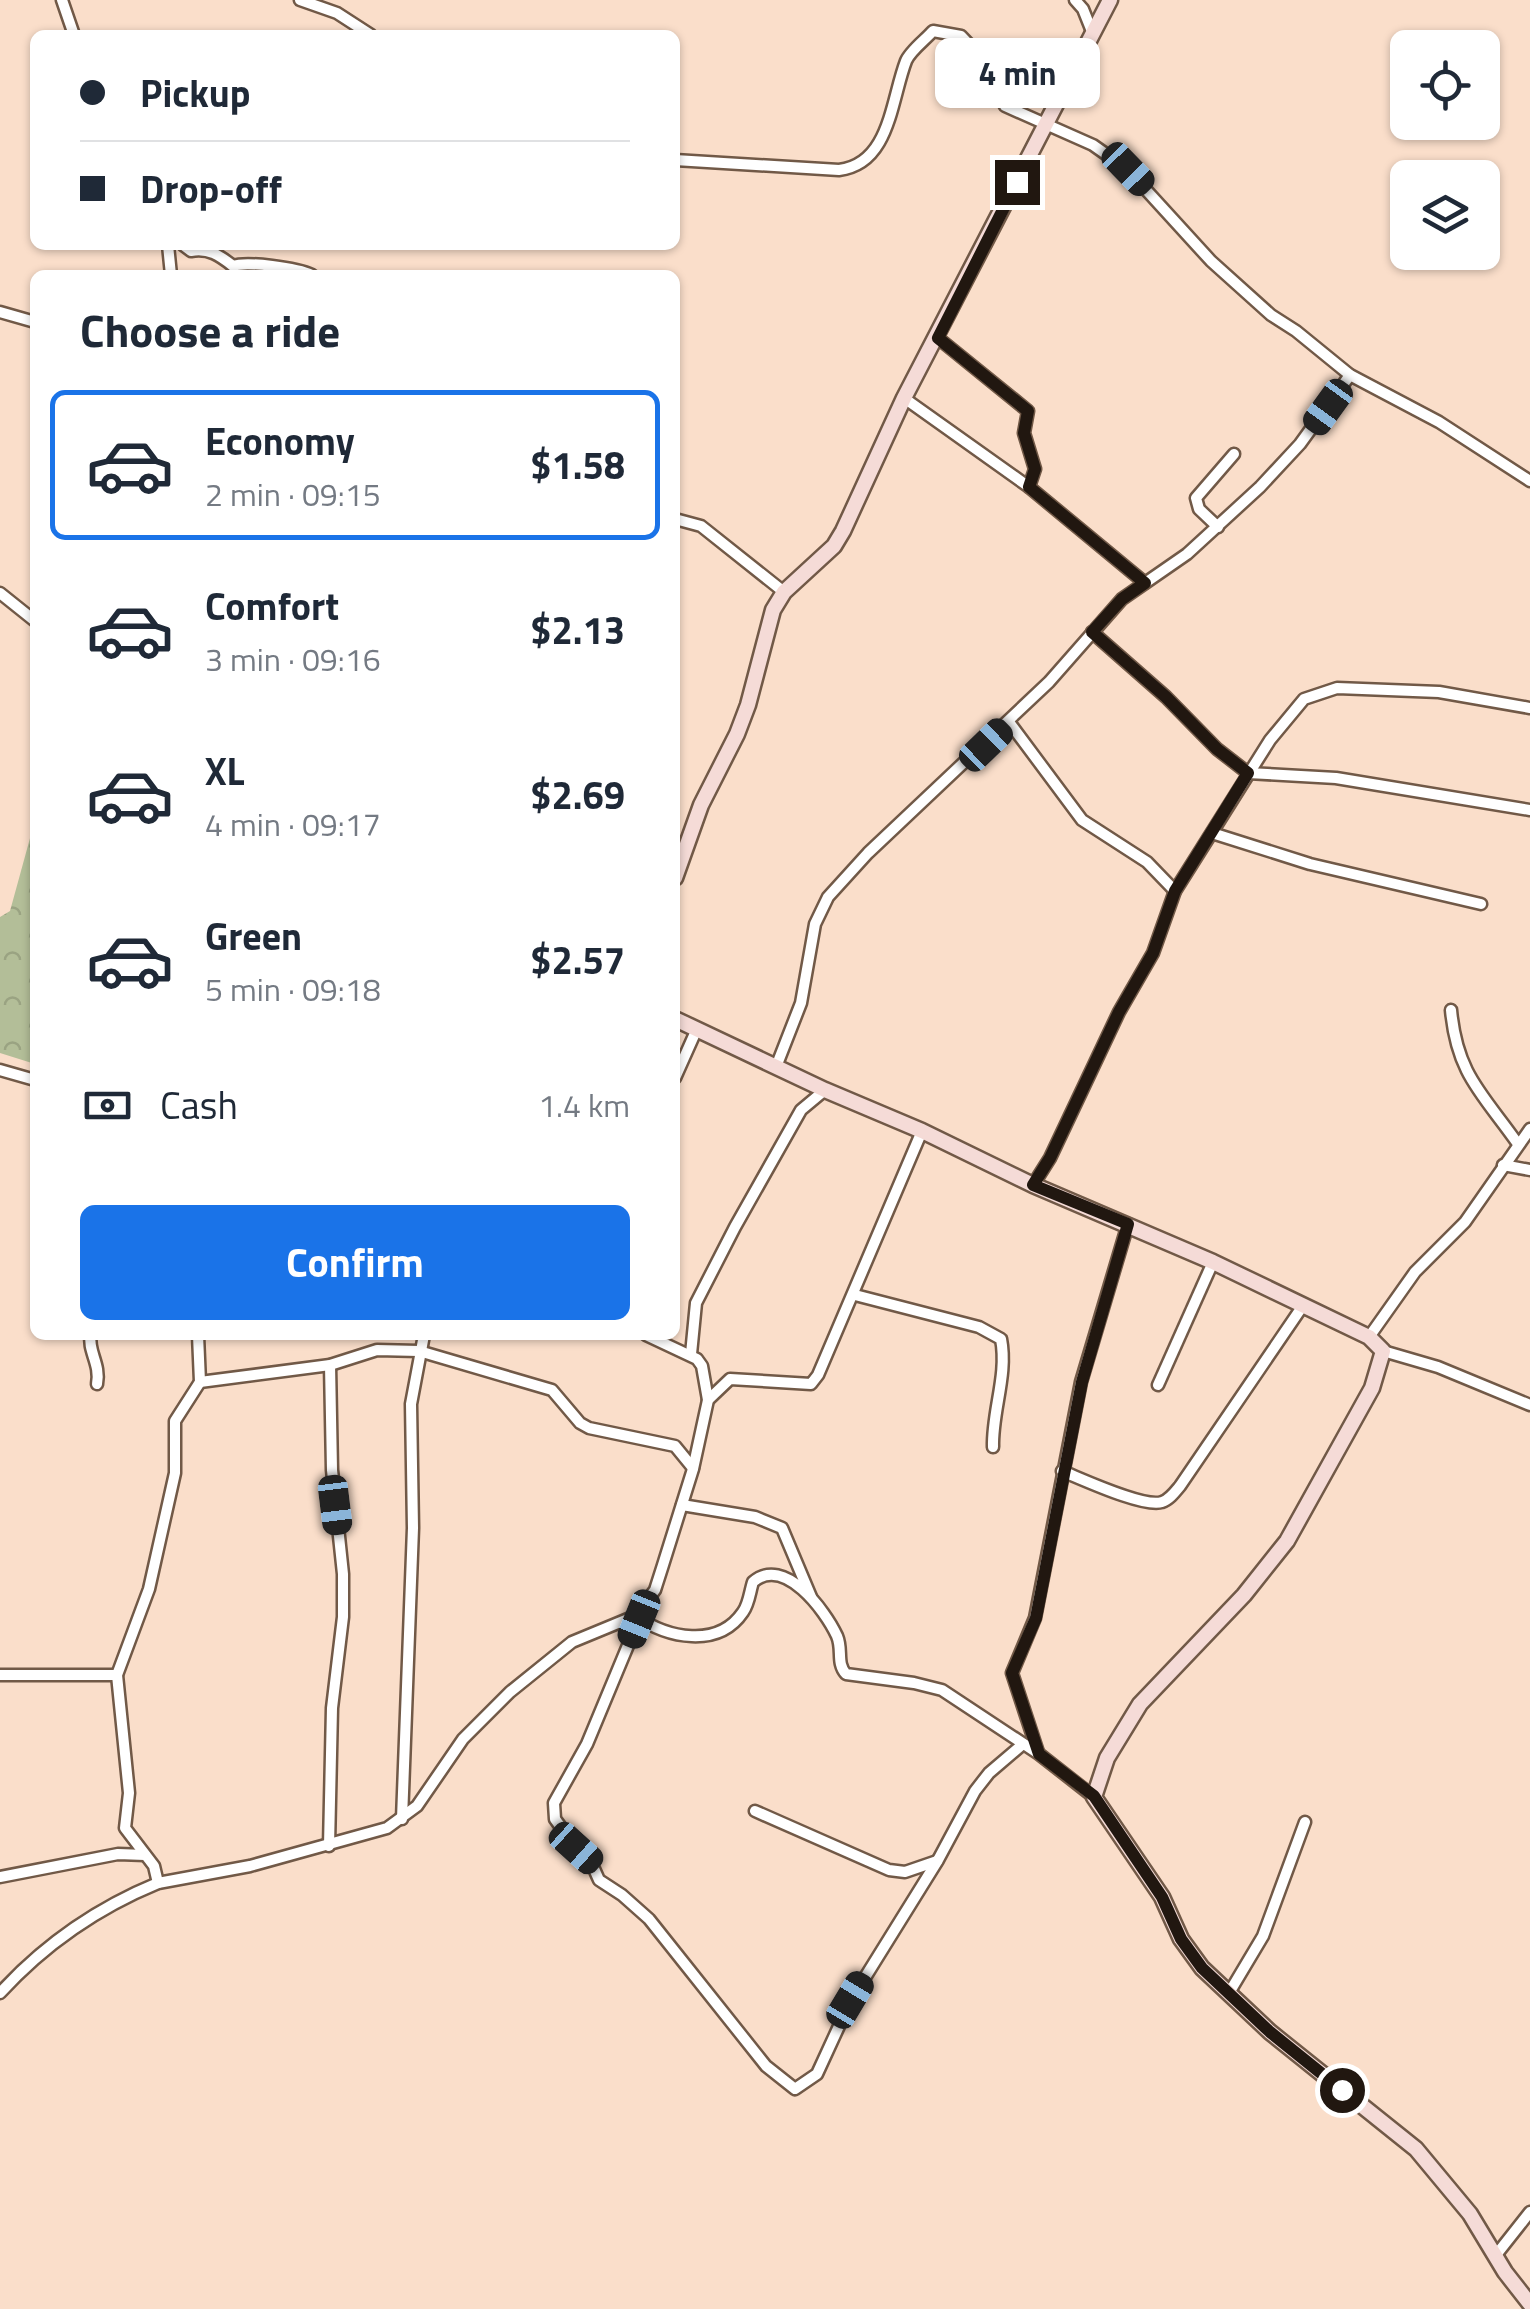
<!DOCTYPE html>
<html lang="en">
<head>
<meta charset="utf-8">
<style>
  body { margin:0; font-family:"Titillium Web",sans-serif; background:#f6f6f7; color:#1f2937; height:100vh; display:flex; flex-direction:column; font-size:38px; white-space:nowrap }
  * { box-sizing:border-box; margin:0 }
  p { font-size:32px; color:#747a83 }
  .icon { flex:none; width:55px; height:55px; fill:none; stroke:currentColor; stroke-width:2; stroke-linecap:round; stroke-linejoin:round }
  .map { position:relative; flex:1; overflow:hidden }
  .sheet { position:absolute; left:30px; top:270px; width:650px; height:1070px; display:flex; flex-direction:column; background:#fff; border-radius:15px; box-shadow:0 2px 8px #0004 }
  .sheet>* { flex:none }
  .banner { position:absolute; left:30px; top:30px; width:650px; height:220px; border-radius:15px; box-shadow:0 2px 8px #0004; display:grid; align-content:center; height:220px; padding:0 50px; background:#fff }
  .buttons { position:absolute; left:1390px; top:30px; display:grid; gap:20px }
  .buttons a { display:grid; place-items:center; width:110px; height:110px; border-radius:15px; background:#fff; box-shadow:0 2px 8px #0004; font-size:50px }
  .end { position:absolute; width:45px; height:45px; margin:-22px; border:12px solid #211710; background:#fff; box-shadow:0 0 0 5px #fff }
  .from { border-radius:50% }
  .bubble { position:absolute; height:70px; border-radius:15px; background:#fff; box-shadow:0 2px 8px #0004; font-size:32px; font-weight:700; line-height:70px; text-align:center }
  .car { position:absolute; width:30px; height:60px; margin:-30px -15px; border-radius:12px; box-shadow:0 0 8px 2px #0007; background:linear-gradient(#222 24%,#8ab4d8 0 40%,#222 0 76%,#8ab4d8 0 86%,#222 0) }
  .banner b { display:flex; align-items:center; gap:35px; height:95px; font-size:38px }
  .banner b+b { border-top:2px solid #e0e1e3 }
  .banner i { width:25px; height:25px; background:#1f2937 }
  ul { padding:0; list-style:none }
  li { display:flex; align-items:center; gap:30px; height:150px; margin:0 20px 15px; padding:0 30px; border:5px solid transparent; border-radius:15px }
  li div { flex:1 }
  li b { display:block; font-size:38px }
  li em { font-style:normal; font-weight:700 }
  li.on { border-color:#1a73e8 }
  li>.icon { width:90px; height:90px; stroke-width:1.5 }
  h2 { padding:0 50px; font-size:45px; line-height:120px }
  .pay { display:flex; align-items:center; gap:25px; height:110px; padding:0 50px; font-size:38px }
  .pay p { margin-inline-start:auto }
  .cta { display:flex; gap:20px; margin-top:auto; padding:20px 50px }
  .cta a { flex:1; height:115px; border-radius:15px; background:#1a73e8; color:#fff; font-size:40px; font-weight:700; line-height:115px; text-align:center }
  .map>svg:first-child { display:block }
</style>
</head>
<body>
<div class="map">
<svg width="1530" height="2309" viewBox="0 0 1530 2309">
  <defs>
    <pattern id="forest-crowns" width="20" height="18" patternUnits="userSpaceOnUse" patternTransform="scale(2.5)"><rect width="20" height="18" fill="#b3be98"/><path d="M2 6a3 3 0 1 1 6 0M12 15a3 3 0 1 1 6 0" fill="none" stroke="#9aa382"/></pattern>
  </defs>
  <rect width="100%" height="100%" fill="#fadeca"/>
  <path fill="url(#forest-crowns)" d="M35,820V1064L0,1053V917L10,911Z"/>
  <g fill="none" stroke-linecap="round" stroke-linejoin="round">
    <defs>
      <g id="street">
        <path d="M62,0L74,35"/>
        <path d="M300,0L337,13L371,35"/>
        <path d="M1075,0L1083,9L1093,34"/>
        <path d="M675,160L839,170C890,164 891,100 906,61C910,51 925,40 933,31L961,36L981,57L1005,106L1093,145L1127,169L1211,261L1271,315L1296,331L1350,375L1439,422L1530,481"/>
        <path d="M168,245L171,275"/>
        <path d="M183,245L191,251C209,248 219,255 233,266C247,261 297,268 312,275"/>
        <path d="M0,312L35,322"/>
        <path d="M938,338L1028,411L1024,433L1035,469L1029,487"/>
        <path d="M904,398L1029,487L1145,583"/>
        <path d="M675,519L701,526L784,592"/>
        <path d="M1218,527L1199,509L1196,498L1234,454"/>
        <path d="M0,593L35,621"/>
        <path d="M1092,632L1166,697L1217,749L1248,773L1336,778L1530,810"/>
        <path d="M1009,722L1082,820L1147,862L1175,891"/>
        <path d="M1212,833L1310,864L1481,904"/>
        <path d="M1451,1010C1457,1075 1483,1094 1518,1144"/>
        <path d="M776,1067L801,1003L815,924L828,897L868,853L1049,682L1122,599L1187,554L1260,487L1300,444L1350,375"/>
        <path d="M0,1070L35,1080"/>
        <path d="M675,1078L696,1031"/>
        <path d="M1503,1165L1530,1170"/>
        <path d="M1033,1185L1050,1158L1119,1012L1153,953L1175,891L1270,740L1304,699L1337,688L1439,692L1530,708"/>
        <path d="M855,1295L979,1327L1001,1339C1008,1375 992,1411 993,1447"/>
        <path d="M91,1335C87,1350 101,1364 97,1384"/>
        <path d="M646,1335L697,1359L702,1366L708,1400"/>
        <path d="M1369,1337L1415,1272L1465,1222L1530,1129"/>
        <path d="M1383,1351L1438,1367L1530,1405"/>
        <path d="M691,1354L696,1303L735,1227L801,1110L825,1090"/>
        <path d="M200,1382L330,1365L377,1350L419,1351L552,1390L580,1423L589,1428L675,1446L693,1468"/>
        <path d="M1158,1385L1213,1262"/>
        <path d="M1062,1471C1082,1479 1144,1508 1162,1502C1169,1500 1175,1492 1180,1486L1302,1307"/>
        <path d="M682,1505L755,1517L782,1528L811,1597"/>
        <path d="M636,1616C667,1638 718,1649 743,1612C749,1604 750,1591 753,1582C784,1555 825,1610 837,1636C843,1650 836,1663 846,1674L914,1683L942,1690L1039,1754L1094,1797"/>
        <path d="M639,1619L587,1744L554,1803L555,1819L576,1848L591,1862L599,1880L622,1895L649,1919L766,2066L795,2089L817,2074L851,2000L938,1860L975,1791L989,1773L1023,1744"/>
        <path d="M0,1675H117"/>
        <path d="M1038,1752L1012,1673L1035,1618L1081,1382L1128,1224"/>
        <path d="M755,1811L889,1870L905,1872L937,1861"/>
        <path d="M402,1819L413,1528L411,1404L424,1335"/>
        <path d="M329,1846L332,1708L343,1617V1574L332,1470L330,1365"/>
        <path d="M0,1877L118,1854L145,1855"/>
        <path d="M158,1883L154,1866L125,1828L129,1793L117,1675L149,1589L175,1473V1421L200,1382L198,1335"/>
        <path d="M0,1993C44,1945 97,1908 158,1883L250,1866L387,1828L417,1806L463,1739L510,1692L572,1642L635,1616L655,1590L663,1565L693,1469L708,1400L730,1379L811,1384L818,1375L922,1131"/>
        <path d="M1229,1993L1263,1936L1305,1822"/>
        <path d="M1496,2255L1530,2212"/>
      </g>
      <g id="secondary">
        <path d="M675,878L701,805L737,734L748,705L773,610L784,592L834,546L843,531L904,398L1110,0"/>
        <path d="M675,1019L825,1090L922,1131L1033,1185L1213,1262L1369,1337L1383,1351L1372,1388L1287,1541L1244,1595L1140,1704L1107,1758L1094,1797L1162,1897L1181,1939L1202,1968L1270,2032L1416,2149L1470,2214L1505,2272L1530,2304"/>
      </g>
    </defs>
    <use href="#street" stroke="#715947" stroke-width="15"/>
    <use href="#secondary" stroke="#715947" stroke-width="19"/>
    <use href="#street" stroke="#fff" stroke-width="10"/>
    <use href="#secondary" stroke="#f5dbd7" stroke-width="14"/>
  </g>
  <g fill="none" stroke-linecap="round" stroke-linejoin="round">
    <path stroke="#211710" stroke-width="12" d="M1017,182L938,338L1028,411L1024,433L1035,469L1029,487L1145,583L1122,599L1092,632L1166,697L1217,749L1248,773L1175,891L1153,953L1119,1012L1050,1158L1033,1185L1128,1224L1082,1382L1036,1618L1012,1673L1039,1754L1094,1796L1162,1897L1181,1939L1202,1968L1270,2032L1342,2090"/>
  </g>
</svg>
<div class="buttons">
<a><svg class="icon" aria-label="locate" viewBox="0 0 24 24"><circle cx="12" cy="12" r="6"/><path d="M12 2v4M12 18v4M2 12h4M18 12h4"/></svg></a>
<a><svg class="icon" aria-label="layers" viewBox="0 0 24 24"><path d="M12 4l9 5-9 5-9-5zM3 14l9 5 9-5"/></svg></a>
</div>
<i class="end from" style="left:1342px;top:2090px"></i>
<i class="end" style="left:1017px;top:182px"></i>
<div class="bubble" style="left:935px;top:38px;width:165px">4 min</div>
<i class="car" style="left:1128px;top:169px;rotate:136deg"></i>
<i class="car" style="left:1328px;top:407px;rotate:216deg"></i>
<i class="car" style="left:986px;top:745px;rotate:46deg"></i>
<i class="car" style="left:335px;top:1505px;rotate:173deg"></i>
<i class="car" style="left:639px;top:1619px;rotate:202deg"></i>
<i class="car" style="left:576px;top:1848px;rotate:132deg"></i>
<i class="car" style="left:850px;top:2000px;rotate:31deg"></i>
<div class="banner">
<b><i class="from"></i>Pickup</b>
<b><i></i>Drop-off</b>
</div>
<section class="sheet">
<h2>Choose a ride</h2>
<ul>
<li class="on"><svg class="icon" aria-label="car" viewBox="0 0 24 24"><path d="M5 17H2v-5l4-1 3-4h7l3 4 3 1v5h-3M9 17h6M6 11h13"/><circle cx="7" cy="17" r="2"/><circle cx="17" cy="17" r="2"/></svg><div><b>Economy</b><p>2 min · 09:15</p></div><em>$1.58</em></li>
<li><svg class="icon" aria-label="car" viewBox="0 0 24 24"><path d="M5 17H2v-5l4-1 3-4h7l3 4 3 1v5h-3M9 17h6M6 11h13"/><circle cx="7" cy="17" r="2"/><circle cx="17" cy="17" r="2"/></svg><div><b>Comfort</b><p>3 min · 09:16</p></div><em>$2.13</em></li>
<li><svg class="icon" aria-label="car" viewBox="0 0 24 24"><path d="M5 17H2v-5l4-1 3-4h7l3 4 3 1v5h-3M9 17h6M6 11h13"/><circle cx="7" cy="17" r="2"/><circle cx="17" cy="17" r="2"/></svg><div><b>XL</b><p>4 min · 09:17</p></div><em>$2.69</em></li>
<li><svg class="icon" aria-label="car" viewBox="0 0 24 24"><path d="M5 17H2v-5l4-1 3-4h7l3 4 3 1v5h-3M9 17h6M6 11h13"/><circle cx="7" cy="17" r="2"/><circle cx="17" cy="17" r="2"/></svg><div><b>Green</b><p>5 min · 09:18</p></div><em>$2.57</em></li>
</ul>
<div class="pay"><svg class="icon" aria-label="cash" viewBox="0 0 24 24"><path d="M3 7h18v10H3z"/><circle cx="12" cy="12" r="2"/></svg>Cash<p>1.4 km</p></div>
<div class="cta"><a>Confirm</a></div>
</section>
</div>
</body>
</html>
